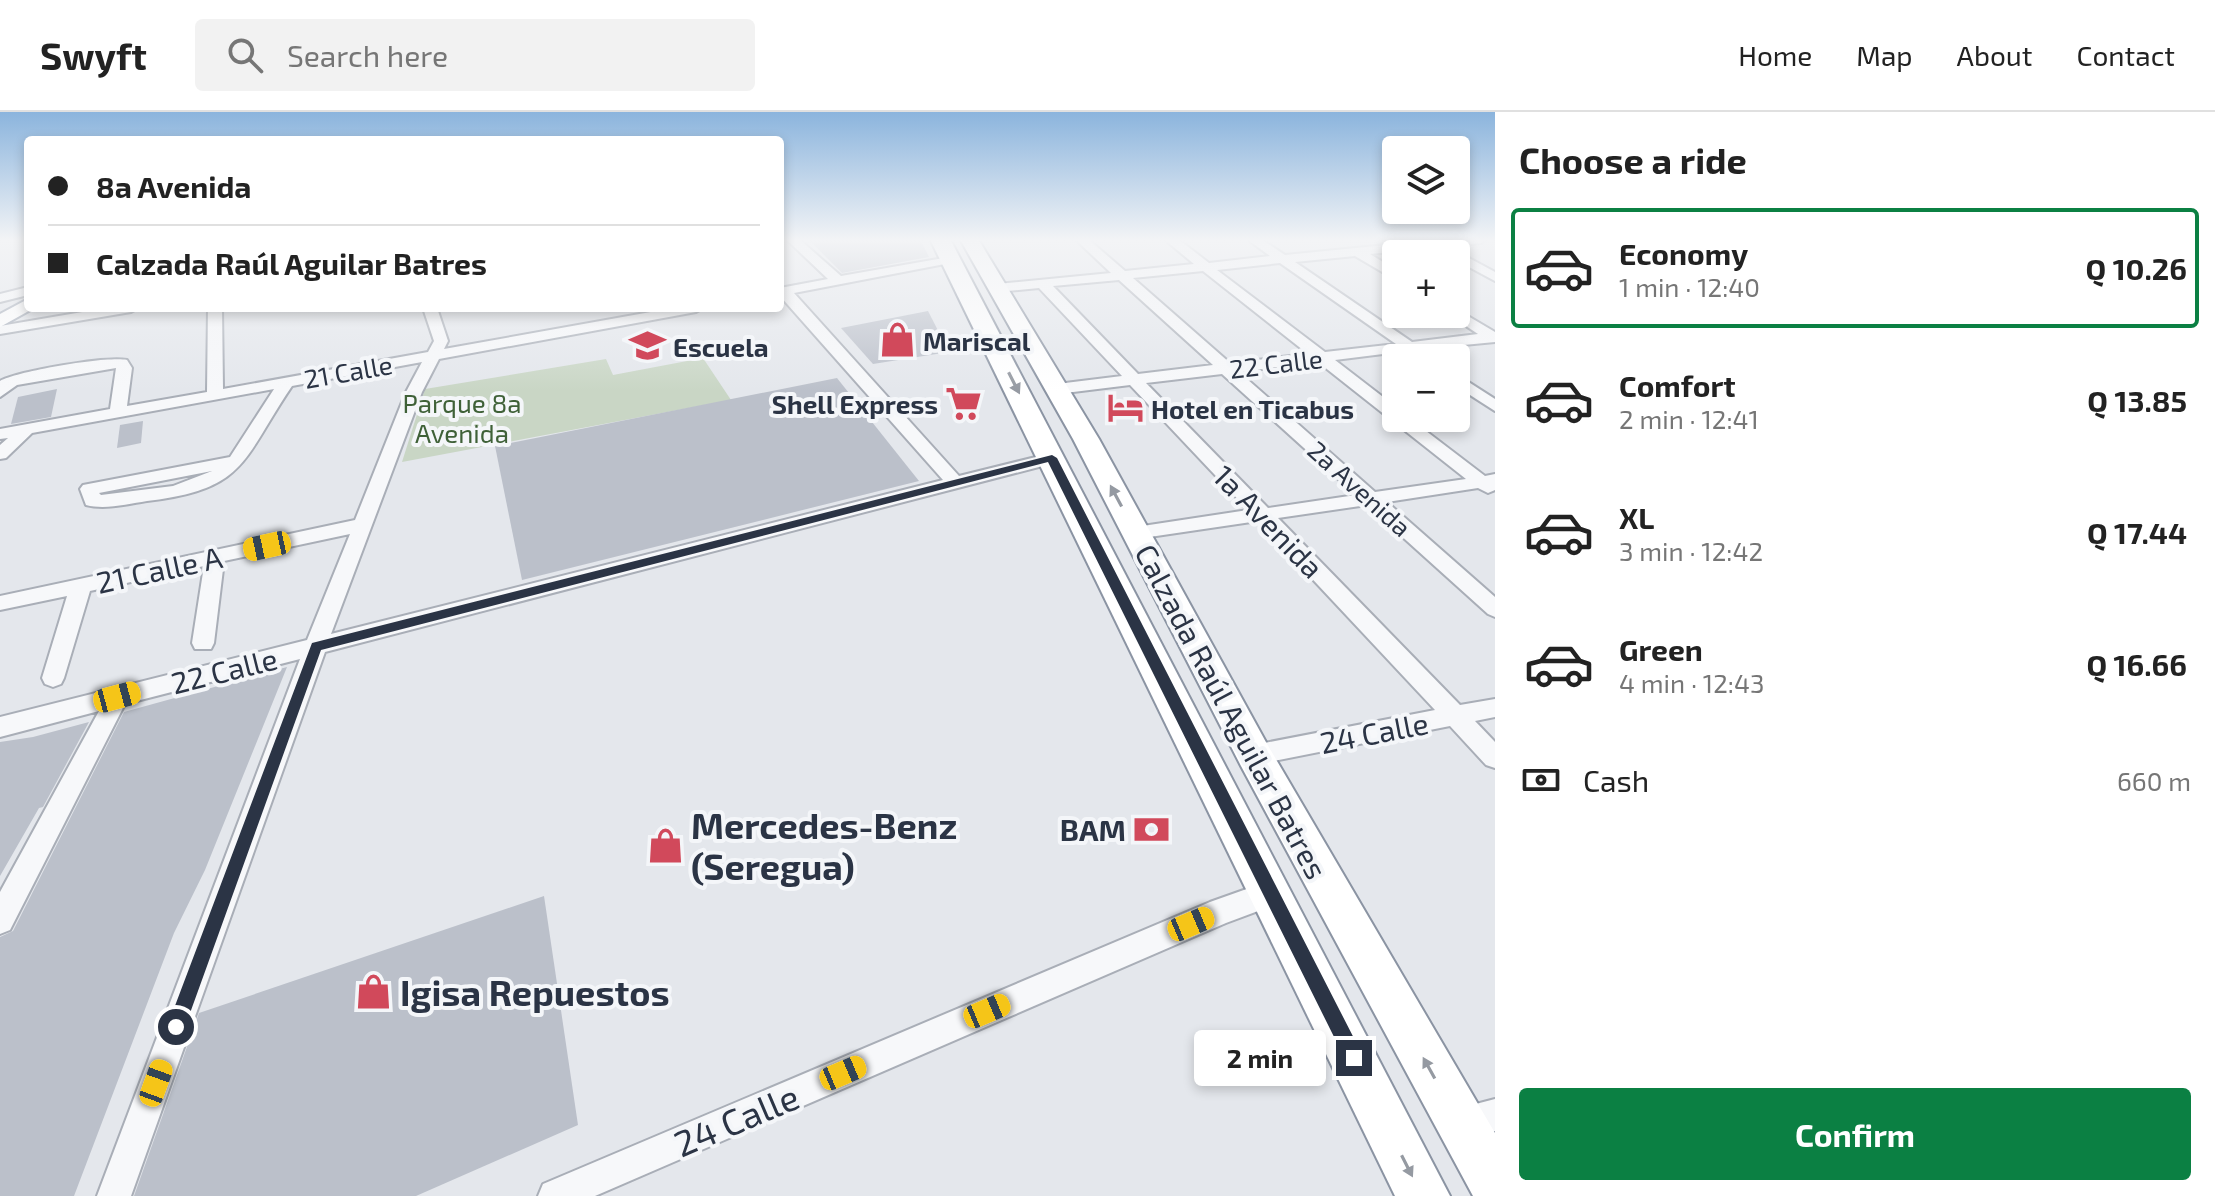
<!DOCTYPE html>
<html lang="en">
<head>
<meta charset="utf-8">
<style>
  body { margin:0; font-family:"Exo 2",sans-serif; background:#f2f2f2; color:#222; height:100vh; display:flex; flex-direction:column; font-size:30px; white-space:nowrap }
  * { box-sizing:border-box; margin:0 }
  p { font-size:26px; color:#767676 }
  .icon { flex:none; width:44px; height:44px; fill:none; stroke:currentColor; stroke-width:2; stroke-linecap:round; stroke-linejoin:round }
  .map { position:relative; flex:1; overflow:hidden }
  .drawer { display:flex; flex-direction:column; background:#fff; width:720px }
  .drawer>* { flex:none }
  .guide { position:absolute; left:24px; top:24px; width:760px; height:176px; border-radius:8px; box-shadow:0 4px 12px #0003; display:grid; align-content:center; height:176px; padding:0 24px; background:#fff }
  .fabs { position:absolute; left:1382px; top:24px; display:grid; gap:16px }
  .fabs a { display:grid; place-items:center; width:88px; height:88px; border-radius:8px; background:#fff; box-shadow:0 4px 12px #0003; font-size:40px }
  .end { position:absolute; width:36px; height:36px; margin:-18px; border:10px solid #2b3445; background:#fff; box-shadow:0 0 0 4px #fff }
  .from { border-radius:50% }
  .bubble { position:absolute; height:56px; border-radius:8px; background:#fff; box-shadow:0 4px 12px #0003; font-size:26px; font-weight:700; line-height:56px; text-align:center }
  .car { position:absolute; width:24px; height:48px; margin:-24px -12px; border-radius:10px; box-shadow:0 0 6px 2px #0007; background:linear-gradient(#f5c518 24%,#345 0 40%,#f5c518 0 76%,#345 0 86%,#f5c518 0) }
  .guide b { display:flex; align-items:center; gap:28px; height:76px; font-size:30px }
  .guide b+b { border-top:2px solid #e0e0e0 }
  .guide i { width:20px; height:20px; background:#222 }
  ul { padding:0; list-style:none }
  li { display:flex; align-items:center; gap:24px; height:120px; margin:0 16px 12px; padding:0 8px; border:4px solid transparent; border-radius:8px }
  li div { flex:1 }
  li b { display:block; font-size:30px }
  li em { font-style:normal; font-weight:700 }
  li.active { border-color:#0b8043 }
  li>.icon { width:72px; height:72px; stroke-width:1.5 }
  h2 { padding:0 24px; font-size:36px; line-height:96px }
  .pay { display:flex; align-items:center; gap:20px; height:88px; padding:0 24px; font-size:30px }
  .pay p { margin-inline-start:auto }
  .action { display:flex; gap:16px; margin-top:auto; padding:16px 24px }
  .action a { flex:1; height:92px; border-radius:8px; background:#0b8043; color:#fff; font-size:32px; font-weight:700; line-height:92px; text-align:center }
  header { display:flex; align-items:center; gap:48px; box-sizing:border-box; height:112px; padding:0 40px; background:#fff; border-bottom:2px solid #e0e0e0 }
  header strong { font-size:38px }
  nav { display:flex; gap:44px; margin-inline-start:auto; font-size:28px }
  .search { width:560px; height:72px; background:#f2f2f2; display:flex; align-items:center; gap:20px; box-sizing:border-box; padding:0 28px; border-radius:8px; color:#767676; font-size:30px }
  main { display:flex; flex:1; min-height:0 }
  .map>svg:first-child { display:block }
</style>
</head>
<body>
<header>
<strong>Swyft</strong>
<div class="search"><svg class="icon" aria-label="search" viewBox="0 0 24 24"><circle cx="10" cy="10" r="6"/><path d="M15 15l6 6"/></svg>Search here</div>
<nav><a>Home</a><a>Map</a><a>About</a><a>Contact</a></nav>
</header>
<main>
<div class="map">
<svg width="1495" height="1084" viewBox="0 0 1495 1084">
  <rect width="100%" height="100%" fill="#e4e7ec"/>
  <path fill="#c9d6c5" d="M703,246L731,288L402,350L425,277L606,247L613,263Z"/>
  <g fill="#bbc0ca">
    <path d="M808,127H920L929,145L842,161Z"/>
    <path d="M928,199L949,240L873,252L841,216Z"/>
    <path d="M837,266L919,369L522,468L495,334Z"/>
    <path d="M57,277L51,305L11,312L18,285Z"/>
    <path d="M143,309L141,331L117,336L120,313Z"/>
    <path d="M287,555L205,758L174,821L74,1084H0V825L13,819L124,600Z"/>
    <path d="M89,610L43,695L39,696L0,764V630L33,625Z"/>
    <path d="M544,784L578,1013L416,1084H134L199,901Z"/>
  </g>
  <g fill="none" stroke-linecap="round" stroke-linejoin="round">
    <defs>
      <g id="minor">
        <path d="M786,127H799L841,164L955,144V150L950,151L794,181L959,364L1052,341L1058,342L1061,346L1058,350L325,540L131,1084H97L300,547L125,592L10,818L0,822V780L99,599L0,625V605L307,528L350,422L224,449L214,531L211,537H195L192,531L204,454L90,479L64,566L61,572L53,575L45,572L42,566L67,484L0,498V484L355,408L406,280L422,250L292,274C242,347 248,377 147,389C128,392 105,398 86,393L80,377L83,373L230,345L274,277L32,321L6,346L0,347V333L8,326L0,327V317L110,297L116,256L17,273L0,285V269C19,259 106,244 127,248L132,256L127,294L207,280L208,196H222L223,277L428,240L434,229L423,196H437L448,229L444,237L673,196H703L696,200L439,247L422,280L331,522L943,368L780,184V176L828,167ZM212,359L173,374L101,383L99,381Z"/>
        <path d="M1075,127H1088L1125,159L1194,152L1164,127H1178L1209,151L1270,144L1247,127H1261L1285,143L1446,127H1487L1481,131L1370,142L1396,158V168L1355,144L1295,150L1412,230L1478,222L1451,204L1450,202H1456V197L1495,220V230L1422,237L1415,242L1407,239L1335,248L1396,295V306H1409L1485,364L1495,362V378L1488,381L1478,376L1387,390L1495,485V505L1488,502L1367,393L1278,406L1460,593L1495,587V605L1475,609L1495,630V656L1486,653L1450,614L1254,653L1245,650L1242,643L1245,636L1254,633L1435,598L1258,409L1136,427L1129,425L1126,421L1136,415L1248,398L1130,273L1057,282L1049,277L1057,272L1122,264L1039,176L997,180L990,176L997,172L1111,161ZM1280,151L1396,232L1325,240L1217,158ZM1203,159L1308,242L1230,251L1133,166ZM1119,168L1213,253L1138,262L1053,174ZM1318,250L1466,367L1375,380L1239,260ZM1222,262L1356,383L1268,396L1146,271Z"/>
        <path d="M1456,139L1495,160V169L1456,148V142H1450Z"/>
        <path d="M28,175V183L0,190V182Z"/>
        <path d="M106,196H138L131,200L0,222V214Z"/>
        <path d="M1456,262L1495,287V299L1456,274Z"/>
        <path d="M1272,768L1282,772L1286,781L1282,790L1226,811L595,1084H538L543,1072L1210,790Z"/>
        <path d="M1495,987V1019L1461,1027L1449,1023L1445,1011L1449,999Z"/>
      </g>
      <path id="major" d="M28,187V196H34L0,215V202Z"/>
      <g id="highway">
        <path d="M930,127H950L1450,1084H1395Z"/>
        <path d="M960,127H978L1099,327L1267,632L1495,1021V1084H1473L1241,654L1073,327Z"/>
      </g>
    </defs>
    <use href="#minor" stroke="#a9aeb7" stroke-width="4"/>
    <use href="#major" stroke="#a3abb8" stroke-width="4"/>
    <use href="#highway" stroke="#8b94a3" stroke-width="4"/>
    <use href="#minor" fill="#f7f8fa" fill-rule="evenodd"/>
    <use href="#major" fill="#fff" fill-rule="evenodd"/>
    <use href="#highway" fill="#fff" fill-rule="evenodd"/>
  </g>
  <defs><path id="oneway-solid" d="M-6-.8H1V-3.2L6.5 0L1 3.2V.8H-6Z" transform="scale(2)"/></defs>
  <g fill="#959aa2">
    <use href="#oneway-solid" transform="translate(1014 271) rotate(63)"/>
    <use href="#oneway-solid" transform="translate(1116 384) rotate(-118)"/>
    <use href="#oneway-solid" transform="translate(1429 956) rotate(-119)"/>
    <use href="#oneway-solid" transform="translate(1407 1054) rotate(63)"/>
  </g>
  <linearGradient id="sky" x2="0" y2="1"><stop stop-color="#8bb4dd"/><stop offset="0.46" stop-color="#f3f4f6"/><stop offset="1" stop-color="#f3f4f6" stop-opacity="0"/></linearGradient>
  <rect width="1495" height="279" fill="url(#sky)"/>
  <path fill="#2b3445" d="M1052,343L1057,346L1361,940L1363,946L1361,953L1354,956L1348,953L1048,350L321,538L185,915L183,922L176,924L170,922L167,915L312,531Z"/>
  <defs>
    <symbol id="shop-bare" viewBox="-9 -9 18 18"><path d="M-5-2.5h2.3a2.7 3.5 0 0 1 5.4 0H5L5.5 6h-11ZM-1.5-2.5h3a1.5 2.3 0 0 0-3 0Z" fill="#d1495b" stroke="#f4f6f9" stroke-width="2.5" paint-order="stroke"/></symbol>
    <symbol id="school-bare" viewBox="-9 -9 18 18"><path d="M0-5L7-2L0 1L-7-2ZM-4 1L0 2.5L4 1V4Q0 6-4 4Z" fill="#d1495b" stroke="#f4f6f9" stroke-width="2.5" paint-order="stroke"/></symbol>
    <symbol id="supermarket-bare" viewBox="-9 -9 18 18"><path d="M-6-5.5h2.5l.6 2H6L4.5 2H-2.5L-4.4-4H-6ZM-1.5 3.2a1.3 1.3 0 1 0 .1 0ZM3 3.2a1.3 1.3 0 1 0 .1 0Z" fill="#d1495b" stroke="#f4f6f9" stroke-width="2.5" paint-order="stroke"/></symbol>
    <symbol id="hotel-bare" viewBox="-9 -9 18 18"><path d="M-6-4.5h1.5V1H6V5H4.5V3h-9V5H-6ZM-4 0a1.8 1.8 0 1 1 3.6 0ZM.5 0V-2.5h3Q6-2.5 6 0Z" fill="#d1495b" stroke="#f4f6f9" stroke-width="2.5" paint-order="stroke"/></symbol>
    <symbol id="bank-bare" viewBox="-9 -9 18 18"><path d="M-6-4H6V4H-6ZM0-2.3a2.3 2.3 0 1 0 0 4.6a2.3 2.3 0 1 0 0-4.6Z" fill="#d1495b" stroke="#f4f6f9" stroke-width="2.5" paint-order="stroke"/></symbol>
  </defs>
  <g fill-rule="evenodd">
    <use href="#shop-bare" x="872" y="202" width="51" height="51"/>
    <use href="#school-bare" x="622" y="208" width="51" height="51"/>
    <use href="#supermarket-bare" x="938" y="266" width="51" height="51"/>
    <use href="#hotel-bare" x="1100" y="270" width="51" height="51"/>
    <use href="#bank-bare" x="1126" y="692" width="51" height="51"/>
    <use href="#shop-bare" x="640" y="708" width="51" height="51"/>
    <use href="#shop-bare" x="348" y="854" width="51" height="51"/>
  </g>
  <g text-anchor="middle" dominant-baseline="central" stroke-width="8" stroke-linejoin="round" paint-order="stroke">
    <g font-size="26" font-weight="bold" fill="#2b3445" stroke="#f4f6f9" text-anchor="start">
      <text x="923" y="228">Mariscal</text>
      <text x="673" y="234">Escuela</text>
      <text x="938" y="291" text-anchor="end">Shell Express</text>
      <text x="1151" y="296">Hotel en Ticabus</text>
    </g>
    <g font-size="26" fill="#2b3445" stroke="#f4f6f9">
      <text transform="translate(1276 251) rotate(-7)">22 Calle</text>
      <text transform="translate(348 259) rotate(-10)">21 Calle</text>
      <text transform="translate(1360 376) rotate(42)">2a Avenida</text>
    </g>
    <g font-size="26" fill="#3f6138" stroke="#f4f6f9">
      <text x="462" y="290">Parque 8a<tspan x="462" dy="30">Avenida</tspan></text>
    </g>
    <g font-size="30" fill="#2b3445" stroke="#f4f6f9">
      <text transform="translate(1269 409) rotate(46)">1a Avenida</text>
      <text transform="translate(159 457) rotate(-12)">21 Calle A</text>
      <text transform="translate(224 558) rotate(-14)">22 Calle</text>
      <text transform="translate(1232 599) rotate(62)">Calzada Raúl Aguilar Batres</text>
      <text transform="translate(1374 620) rotate(-11)">24 Calle</text>
    </g>
    <g font-size="30" font-weight="bold" fill="#2b3445" stroke="#f4f6f9" text-anchor="end">
      <text x="1126" y="717">BAM</text>
    </g>
    <g font-size="36" font-weight="bold" fill="#2b3445" stroke="#f4f6f9" text-anchor="start">
      <text x="691" y="712">Mercedes-Benz<tspan x="691" dy="41">(Seregua)</tspan></text>
      <text x="400" y="879">Igisa Repuestos</text>
    </g>
    <g font-size="36" fill="#2b3445" stroke="#f4f6f9">
      <text transform="translate(736 1007) rotate(-23)">24 Calle</text>
    </g>
  </g>
</svg>
<div class="fabs">
<a><svg class="icon" aria-label="layers" viewBox="0 0 24 24"><path d="M12 4l9 5-9 5-9-5zM3 14l9 5 9-5"/></svg></a>
<a>+</a>
<a>−</a>
</div>
<i class="end from" style="left:176px;top:915px"></i>
<i class="end" style="left:1354px;top:946px"></i>
<div class="bubble" style="left:1194px;top:918px;width:132px">2 min</div>
<i class="car" style="left:267px;top:434px;rotate:258deg"></i>
<i class="car" style="left:117px;top:585px;rotate:75deg"></i>
<i class="car" style="left:1191px;top:812px;rotate:67deg"></i>
<i class="car" style="left:987px;top:899px;rotate:67deg"></i>
<i class="car" style="left:843px;top:961px;rotate:67deg"></i>
<i class="car" style="left:156px;top:971px;rotate:20deg"></i>
<div class="guide">
<b><i class="from"></i>8a Avenida</b>
<b><i></i>Calzada Raúl Aguilar Batres</b>
</div>
</div>
<section class="drawer">
<h2>Choose a ride</h2>
<ul>
<li class="active"><svg class="icon" aria-label="car" viewBox="0 0 24 24"><path d="M5 17H2v-5l4-1 3-4h7l3 4 3 1v5h-3M9 17h6M6 11h13"/><circle cx="7" cy="17" r="2"/><circle cx="17" cy="17" r="2"/></svg><div><b>Economy</b><p>1 min · 12:40</p></div><em>Q 10.26</em></li>
<li><svg class="icon" aria-label="car" viewBox="0 0 24 24"><path d="M5 17H2v-5l4-1 3-4h7l3 4 3 1v5h-3M9 17h6M6 11h13"/><circle cx="7" cy="17" r="2"/><circle cx="17" cy="17" r="2"/></svg><div><b>Comfort</b><p>2 min · 12:41</p></div><em>Q 13.85</em></li>
<li><svg class="icon" aria-label="car" viewBox="0 0 24 24"><path d="M5 17H2v-5l4-1 3-4h7l3 4 3 1v5h-3M9 17h6M6 11h13"/><circle cx="7" cy="17" r="2"/><circle cx="17" cy="17" r="2"/></svg><div><b>XL</b><p>3 min · 12:42</p></div><em>Q 17.44</em></li>
<li><svg class="icon" aria-label="car" viewBox="0 0 24 24"><path d="M5 17H2v-5l4-1 3-4h7l3 4 3 1v5h-3M9 17h6M6 11h13"/><circle cx="7" cy="17" r="2"/><circle cx="17" cy="17" r="2"/></svg><div><b>Green</b><p>4 min · 12:43</p></div><em>Q 16.66</em></li>
</ul>
<div class="pay"><svg class="icon" aria-label="cash" viewBox="0 0 24 24"><path d="M3 7h18v10H3z"/><circle cx="12" cy="12" r="2"/></svg>Cash<p>660 m</p></div>
<div class="action"><a>Confirm</a></div>
</section>
</main>
</body>
</html>
